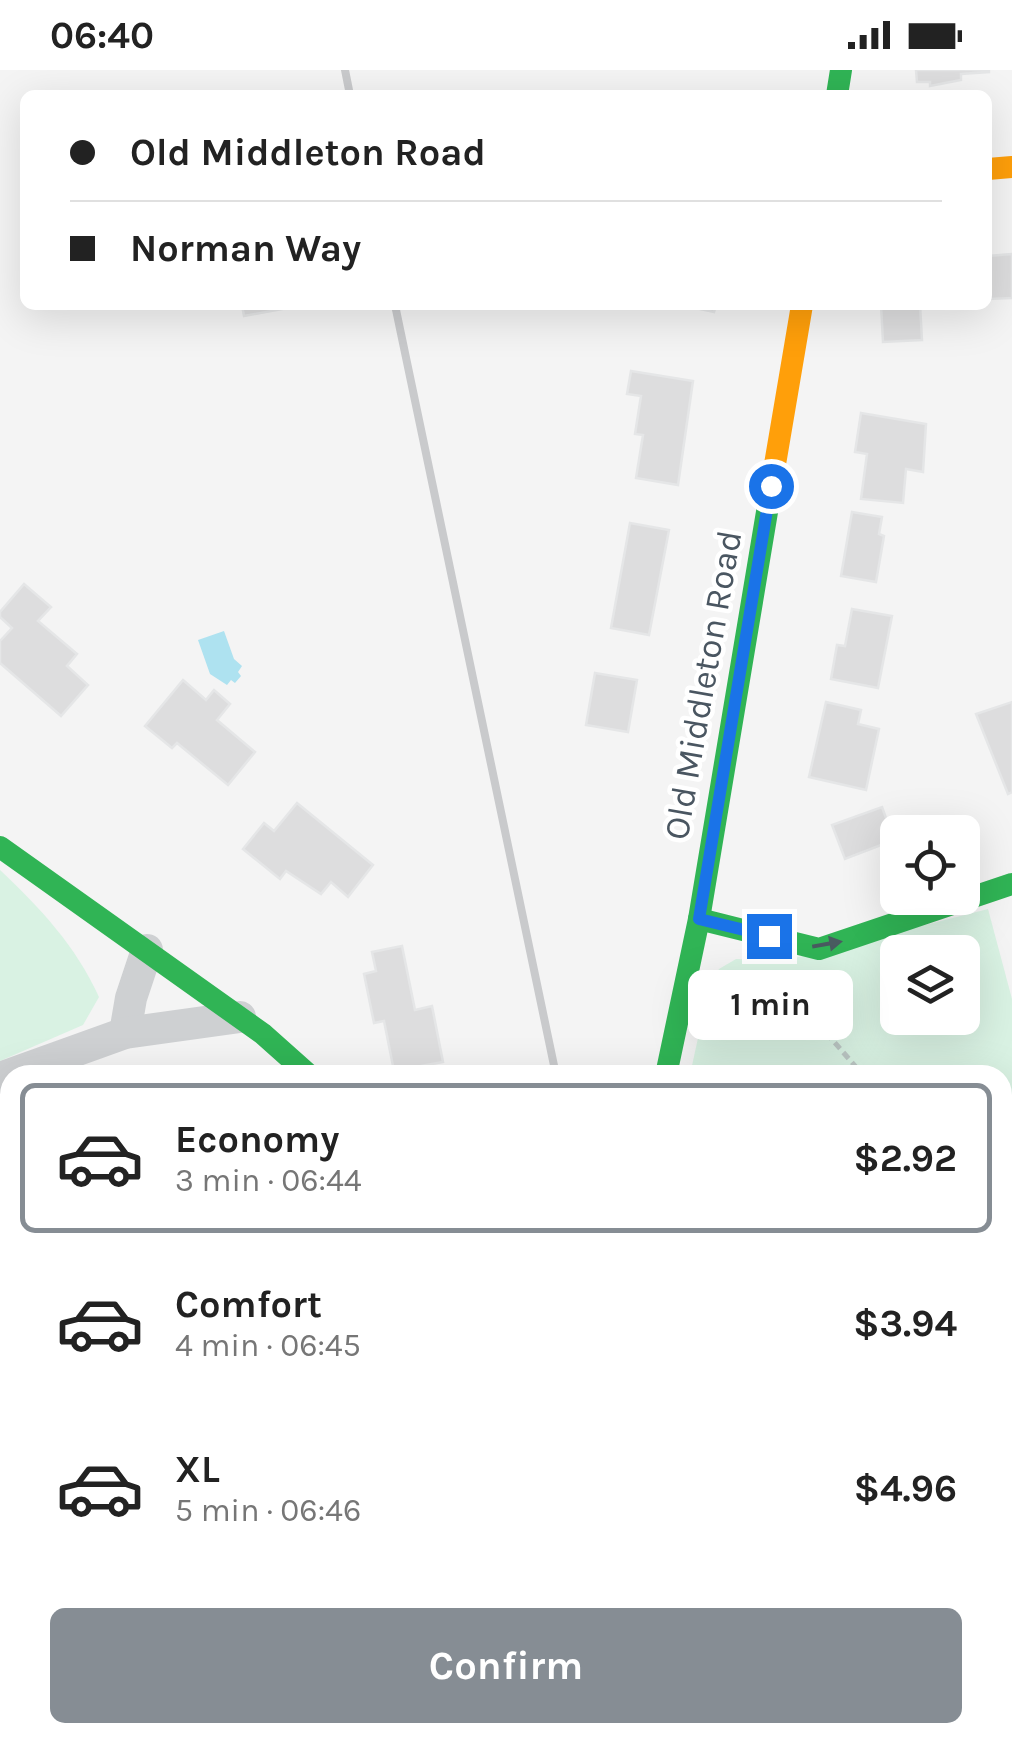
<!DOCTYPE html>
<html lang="en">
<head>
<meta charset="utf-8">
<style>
  body { margin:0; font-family:Karla,sans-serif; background:#f6f6f6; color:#222; height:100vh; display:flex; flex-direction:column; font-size:38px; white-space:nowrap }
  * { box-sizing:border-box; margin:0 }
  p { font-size:32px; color:#767676 }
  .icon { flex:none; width:55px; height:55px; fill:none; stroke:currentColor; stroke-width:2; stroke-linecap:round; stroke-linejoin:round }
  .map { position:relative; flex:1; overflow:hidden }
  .panel { position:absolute; left:0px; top:995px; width:1012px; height:678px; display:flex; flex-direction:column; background:#fff; border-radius:30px 30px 0 0; box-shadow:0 10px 40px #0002 }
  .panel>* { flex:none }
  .top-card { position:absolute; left:20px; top:20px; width:972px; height:220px; border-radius:15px; box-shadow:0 10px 40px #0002; display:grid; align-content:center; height:220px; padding:0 50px; background:#fff }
  .fabs { position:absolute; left:880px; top:745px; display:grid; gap:20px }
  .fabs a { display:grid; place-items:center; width:100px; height:100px; border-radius:15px; background:#fff; box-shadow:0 10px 40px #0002; font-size:50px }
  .end { position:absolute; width:45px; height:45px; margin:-22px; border:12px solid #1a73e8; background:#fff; box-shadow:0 0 0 5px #fff }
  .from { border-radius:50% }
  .bubble { position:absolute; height:70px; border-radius:15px; background:#fff; box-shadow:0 10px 40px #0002; font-size:32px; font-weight:700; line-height:70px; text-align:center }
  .top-card b { display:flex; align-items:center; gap:35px; height:95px; font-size:38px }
  .top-card b+b { border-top:2px solid #e0e0e0 }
  .top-card i { width:25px; height:25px; background:#222 }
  ul { padding:18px 0 0; list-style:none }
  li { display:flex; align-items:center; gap:30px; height:150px; margin:0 20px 15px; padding:0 30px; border:5px solid transparent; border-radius:15px }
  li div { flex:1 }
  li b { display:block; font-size:38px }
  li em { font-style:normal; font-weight:700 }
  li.current { border-color:#868d94 }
  li>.icon { width:90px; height:90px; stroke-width:1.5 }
  .button { display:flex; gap:20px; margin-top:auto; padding:20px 50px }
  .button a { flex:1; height:115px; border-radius:15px; background:#868d94; color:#fff; font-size:40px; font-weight:700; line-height:115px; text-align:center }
  .status { display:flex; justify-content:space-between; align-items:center; height:70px; padding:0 50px; background:#fff; direction:ltr }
  .status svg { height:28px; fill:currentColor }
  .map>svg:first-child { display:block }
</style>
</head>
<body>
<div class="status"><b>06:40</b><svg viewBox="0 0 49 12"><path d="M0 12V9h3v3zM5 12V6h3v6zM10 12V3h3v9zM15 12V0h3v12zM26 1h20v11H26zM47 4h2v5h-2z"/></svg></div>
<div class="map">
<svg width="1012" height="1672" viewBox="0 0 1012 1672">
  <rect width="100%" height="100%" fill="#f4f4f4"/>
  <g fill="#d9f2e3" fill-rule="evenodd">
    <path d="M0,800C41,839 75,875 99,927L83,955L0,991Z"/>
    <path d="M988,839L1012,929V1672H690L688,1663L1002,1662V1005H690L709,917L719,899L736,889L787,890ZM898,882H962V948H898Z"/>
  </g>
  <g fill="#aee2f0">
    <path d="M224,561L234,589L242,596L238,602L241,606L235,613L231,610L227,615L210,604L198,570Z"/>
    <path d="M1012,1449V1609L1003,1612V1450Z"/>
    <path d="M893,1663V1662L955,1663L943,1672L895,1669Z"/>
  </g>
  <g fill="#ddddde" stroke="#e5e6e7" stroke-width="2.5">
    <path d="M916,0H989V2L961,4V10L930,16V12H917Z"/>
    <path d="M1012,184V228L988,229V186Z"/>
    <path d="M242,235H281L282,239L244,246Z"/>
    <path d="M682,235H716L714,242Z"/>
    <path d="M881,235H920L922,270L883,272Z"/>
    <path d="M631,301L693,311L678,415L636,408L643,365L635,364L641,326L627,324Z"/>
    <path d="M861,343L926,354L923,402L906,399L903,433L861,429L867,384L855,382Z"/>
    <path d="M852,442L882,447L879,464L884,466L876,512L841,506Z"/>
    <path d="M630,453L669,460L649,565L611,558Z"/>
    <path d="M24,514L51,537L38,551L77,584L67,596L88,615L61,646L0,593V571L12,558L0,547V542Z"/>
    <path d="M852,539L892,546L878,618L831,609L837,575L845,576Z"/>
    <path d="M595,603L637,610L628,662L586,655Z"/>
    <path d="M183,610L206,630L214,620L230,634L217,650L255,682L228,715L177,673L172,678L145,656Z"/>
    <path d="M826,632L861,640L858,654L879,659L866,720L809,707Z"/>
    <path d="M1012,632V722L1008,724L976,644Z"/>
    <path d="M297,733L373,795L348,827L331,812L321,824L286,801L280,809L243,779L264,753L274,761Z"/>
    <path d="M882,737L894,770L845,789L832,755Z"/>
    <path d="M402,876L415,940L432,936L443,992L394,1001L384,951L374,953L364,904L376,901L372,882Z"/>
  </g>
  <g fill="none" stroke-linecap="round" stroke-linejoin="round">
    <g stroke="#bcc7c4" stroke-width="5" stroke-dasharray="8 5" stroke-linecap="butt">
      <path d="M794,910V926L863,1005"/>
      <path d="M1002,1189L1012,1195"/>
      <path d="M1002,1361L1012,1355"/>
      <path d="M865,1662L872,1672"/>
    </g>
    <g stroke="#ced0d2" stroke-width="32">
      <path d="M125,963L131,928L147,880"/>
      <path d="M0,1008L125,963L240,947"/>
    </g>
    <g stroke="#30b455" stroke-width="22">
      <path d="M837,25L841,0"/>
      <path d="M0,777L263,964L309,1005"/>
      <path d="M699,849L819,879L1012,814"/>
      <path d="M666,1005L699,849L773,406"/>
    </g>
    <g stroke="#ff9f0a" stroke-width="22">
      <path d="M988,99L1012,97"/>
      <path d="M773,406L802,235"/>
      <path d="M517,1662V1672"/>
    </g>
    <g stroke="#c9cacc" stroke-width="8">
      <path d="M345,0L350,25"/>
      <path d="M395,235L556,1005"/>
      <path d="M671,1662L672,1672"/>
    </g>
  </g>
  <defs><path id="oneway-solid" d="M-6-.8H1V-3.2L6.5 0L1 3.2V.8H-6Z" transform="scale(2.5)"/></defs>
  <use fill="#495b60" href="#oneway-solid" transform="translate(827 874) rotate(-10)"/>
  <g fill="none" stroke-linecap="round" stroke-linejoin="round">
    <path stroke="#1a73e8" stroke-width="12" d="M769,866L699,849L771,416"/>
  </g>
  <g text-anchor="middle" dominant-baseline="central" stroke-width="9" stroke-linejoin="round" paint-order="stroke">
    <g font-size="35" fill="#4a5661" stroke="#fff">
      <text transform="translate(703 615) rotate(-80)">Old Middleton Road</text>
    </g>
  </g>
</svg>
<div class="fabs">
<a><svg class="icon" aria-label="locate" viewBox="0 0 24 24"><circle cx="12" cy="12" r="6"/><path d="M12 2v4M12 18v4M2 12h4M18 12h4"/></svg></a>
<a><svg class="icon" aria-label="layers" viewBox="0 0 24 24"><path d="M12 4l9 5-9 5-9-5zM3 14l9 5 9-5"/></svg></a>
</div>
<i class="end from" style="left:771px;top:416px"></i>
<i class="end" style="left:769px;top:866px"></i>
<div class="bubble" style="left:688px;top:900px;width:165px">1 min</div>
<div class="top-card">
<b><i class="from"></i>Old Middleton Road</b>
<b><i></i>Norman Way</b>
</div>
<section class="panel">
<ul>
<li class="current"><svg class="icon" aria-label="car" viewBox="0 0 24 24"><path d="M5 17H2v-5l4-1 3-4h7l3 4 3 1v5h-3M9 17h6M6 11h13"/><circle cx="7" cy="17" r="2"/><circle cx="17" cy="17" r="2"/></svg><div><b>Economy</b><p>3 min · 06:44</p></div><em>$2.92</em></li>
<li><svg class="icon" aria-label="car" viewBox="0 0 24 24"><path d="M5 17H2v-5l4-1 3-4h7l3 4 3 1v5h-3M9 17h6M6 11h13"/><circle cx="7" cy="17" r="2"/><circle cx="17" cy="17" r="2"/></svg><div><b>Comfort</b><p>4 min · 06:45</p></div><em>$3.94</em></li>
<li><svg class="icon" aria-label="car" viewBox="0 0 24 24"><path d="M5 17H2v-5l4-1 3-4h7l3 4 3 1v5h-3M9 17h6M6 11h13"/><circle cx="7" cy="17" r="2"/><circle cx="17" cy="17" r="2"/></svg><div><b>XL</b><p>5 min · 06:46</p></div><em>$4.96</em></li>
</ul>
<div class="button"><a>Confirm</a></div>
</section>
</div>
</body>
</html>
